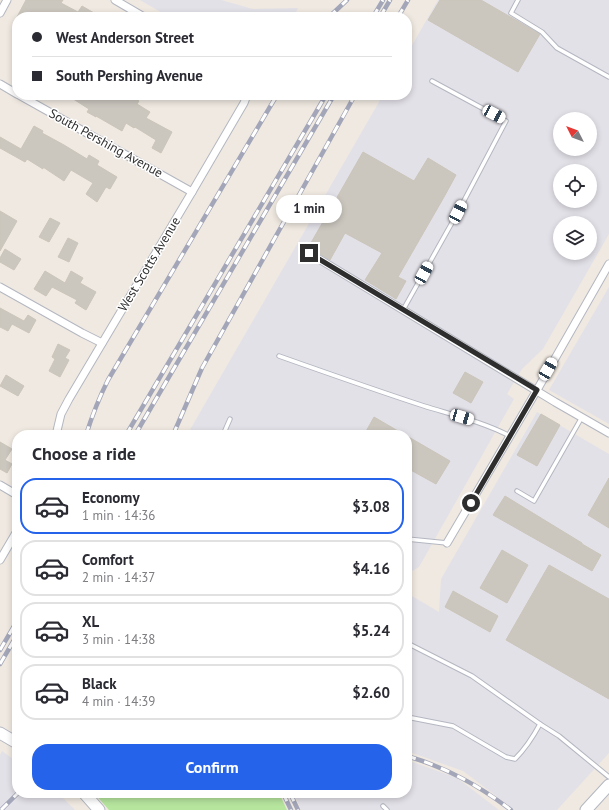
<!DOCTYPE html>
<html lang="en">
<head>
<meta charset="utf-8">
<style>
  body { margin:0; font-family:"PT Sans",sans-serif; background:#f7f7f7; color:#2b2b33; height:100vh; display:flex; flex-direction:column; font-size:15px; white-space:nowrap }
  * { box-sizing:border-box; margin:0 }
  p { font-size:13px; color:#7c7c81 }
  .icon { flex:none; width:22px; height:22px; fill:none; stroke:currentColor; stroke-width:2; stroke-linecap:round; stroke-linejoin:round }
  .map { position:relative; flex:1; overflow:hidden }
  .drawer { position:absolute; left:12px; top:430px; width:400px; height:368px; display:flex; flex-direction:column; background:#fff; border-radius:16px; box-shadow:0 2px 6px #0003 }
  .drawer>* { flex:none }
  .guide { position:absolute; left:12px; top:12px; width:400px; height:88px; border-radius:16px; box-shadow:0 2px 6px #0003; display:grid; align-content:center; height:88px; padding:0 20px; background:#fff }
  .needle { width:26px; rotate:312deg }
  .controls { position:absolute; left:553px; top:112px; display:grid; gap:8px }
  .controls a { display:grid; place-items:center; width:44px; height:44px; border-radius:50%; background:#fff; box-shadow:0 2px 6px #0003; font-size:20px }
  .end { position:absolute; width:18px; height:18px; margin:-9px; border:5px solid #2e2e2e; background:#fff; box-shadow:0 0 0 2px #fff }
  .from { border-radius:50% }
  .bubble { position:absolute; height:28px; border-radius:14px; background:#fff; box-shadow:0 2px 6px #0003; font-size:13px; font-weight:600; line-height:28px; text-align:center }
  .car { position:absolute; width:12px; height:24px; margin:-12px -6px; border-radius:5px; box-shadow:0 0 3px 1px #0007; background:linear-gradient(#fff 24%,#345 0 40%,#fff 0 76%,#345 0 86%,#fff 0) }
  .guide b { display:flex; align-items:center; gap:14px; height:38px; font-size:15px }
  .guide b+b { border-top:1px solid #e1e1e2 }
  .guide i { width:10px; height:10px; background:#2b2b33 }
  ul { padding:0; list-style:none }
  li { display:flex; align-items:center; gap:12px; height:56px; margin:0 8px 6px; padding:0 12px; border:2px solid #e1e1e2; border-radius:16px }
  li div { flex:1 }
  li b { display:block; font-size:15px }
  li em { font-style:normal; font-weight:600 }
  li.current { border-color:#2563eb }
  li>.icon { width:36px; height:36px; stroke-width:1.5 }
  h2 { padding:0 20px; font-size:18px; line-height:48px }
  .button { display:flex; gap:8px; margin-top:auto; padding:8px 20px }
  .button a { flex:1; height:46px; border-radius:16px; background:#2563eb; color:#fff; font-size:16px; font-weight:600; line-height:46px; text-align:center }
  .map>svg:first-child { display:block }
</style>
</head>
<body>
<div class="map">
<svg width="609" height="810" viewBox="0 0 609 810">
  <rect width="100%" height="100%" fill="#efe9e1"/>
  <g fill="#e3e1e8" fill-rule="evenodd">
    <path d="M140,0H221L253,9L298,8L294,17H169Z"/>
    <path d="M438,0H609V234L543,349L522,369L507,394L514,399L419,567L407,574V435H187L383,95H407V54ZM560,119H590V149H560ZM560,171H590V201H560ZM560,223H590V253H560Z"/>
    <path d="M609,287V424L549,390Z"/>
    <path d="M537,412L609,454V753L557,810H515L463,771L407,751V593L439,612L441,579Z"/>
    <path d="M2,751L17,762V793H58L75,810H0V755Z"/>
    <path d="M407,760L457,778L499,810H301L294,793H407Z"/>
  </g>
  <path fill="#b6e59e" d="M94,793H279L287,810H109Z"/>
  <g fill="#cbc7bf" stroke="#cbc5ba">
    <path d="M26,0H63L61,3L78,12L82,6L101,17H46L40,13L38,17H17Z"/>
    <path d="M440,0H481L540,34L518,72L428,20Z"/>
    <path d="M67,95H129L139,101L137,104L150,112L146,118L172,132L161,153L152,148L156,140L135,127L134,128L126,123L122,131L96,116V117L87,112L89,109Z"/>
    <path d="M34,126L43,131L42,133L64,145L87,159L89,155L99,161L97,165L117,177L110,189L106,187L97,202L86,194L93,183L71,170L64,181L43,167V169L27,159L25,162L0,148V137L21,149Z"/>
    <path d="M363,152L414,181L428,158L456,175L444,197L398,277L406,281L396,299L365,280L382,253L345,233L330,260L312,249L308,248Z"/>
    <path d="M0,211L17,221L0,251Z"/>
    <path d="M50,218L60,223L49,242L39,237Z"/>
    <path d="M68,238L78,243L69,262L58,257Z"/>
    <path d="M5,249L21,259L14,270L0,262V258Z"/>
    <path d="M45,271L65,283L71,271L83,278L80,283L96,292L86,310L75,303L77,300L52,287L46,296L34,289Z"/>
    <path d="M0,308L24,321L28,315L36,320L29,333L12,324L8,331L0,327Z"/>
    <path d="M58,344L70,350L65,358L69,360L60,377L49,371L55,359L52,357Z"/>
    <path d="M465,372L483,382L471,403L453,393Z"/>
    <path d="M6,375L24,386L18,396L0,386Z"/>
    <path d="M541,414L560,425L537,466L517,455Z"/>
    <path d="M374,417L405,435H364Z"/>
    <path d="M407,436L450,461L436,484L407,468Z"/>
    <path d="M0,442L12,449L5,460L12,464L7,473L0,469Z"/>
    <path d="M609,478V528L588,515Z"/>
    <path d="M505,496L582,543V544L601,555L592,571L493,515Z"/>
    <path d="M502,550L528,565L507,603L480,588Z"/>
    <path d="M549,565L609,599V699L506,640Z"/>
    <path d="M453,591L498,616L490,632L445,607Z"/>
  </g>
  <g fill="none" stroke-linecap="round" stroke-linejoin="round">
    <defs>
      <g id="lane">
        <path d="M518,0L511,13L542,32L557,48L609,77"/>
        <path d="M403,310L458,212L506,121L432,81"/>
        <path d="M279,356C327,373 375,390 424,406C453,415 483,422 510,436"/>
        <path d="M223,435L230,419"/>
        <path d="M517,491L534,501L582,417"/>
        <path d="M407,539L447,543"/>
        <path d="M407,643L472,676L540,724L559,736L609,777"/>
        <path d="M407,717L453,726L506,757L515,759C526,748 533,737 540,724"/>
        <path d="M383,806L387,810"/>
      </g>
      <g id="street">
        <path d="M115,0L144,17"/>
        <path d="M0,13L7,0"/>
        <path d="M0,84L17,94"/>
        <path d="M19,95L192,192"/>
        <path d="M309,253L555,402L609,433"/>
        <path d="M0,287L82,333L102,343"/>
        <path d="M56,435L61,414L69,399L192,192L244,103L247,95"/>
        <path d="M0,485L17,495"/>
        <path d="M447,543L537,390L609,264"/>
        <path d="M0,560L17,531"/>
      </g>
      <g id="secondary">
        <path d="M0,733L17,743"/>
        <path d="M84,793L99,810"/>
        <path d="M586,810L609,785"/>
      </g>
    </defs>
    <use href="#lane" stroke="#b4b7c1" stroke-width="5.5"/>
    <use href="#street" stroke="#b4b7c1" stroke-width="9"/>
    <use href="#secondary" stroke="#b4b7c1" stroke-width="13"/>
    <use href="#lane" stroke="#fff" stroke-width="3.5"/>
    <use href="#street" stroke="#fff" stroke-width="7"/>
    <use href="#secondary" stroke="#fff" stroke-width="11"/>
    <defs>
      <g id="rail">
        <path d="M329,17L347,0"/>
        <path d="M373,17L383,0"/>
        <path d="M380,17L390,0"/>
        <path d="M398,17L408,0"/>
        <path d="M86,435C92,416 99,398 108,380L277,95"/>
        <path d="M126,435L326,95"/>
        <path d="M135,435L334,95"/>
        <path d="M173,435L202,368L355,95"/>
        <path d="M0,650L17,621"/>
        <path d="M0,664L17,635"/>
        <path d="M407,756C447,768 478,785 511,810"/>
        <path d="M283,793L291,810"/>
        <path d="M290,793L298,810"/>
        <path d="M1,810L18,793"/>
      </g>
    </defs>
    <use href="#rail" stroke="#a3a6b8" stroke-width="4.5"/>
    <use href="#rail" stroke="#fff" stroke-width="3" stroke-dasharray="9" stroke-linecap="butt"/>
  </g>
  <g fill="none" stroke-linecap="round" stroke-linejoin="round">
    <path stroke="#2e2e2e" stroke-width="5" d="M309,253L537,390L471,503"/>
  </g>
  <g text-anchor="middle" dominant-baseline="central" stroke-width="3" stroke-linejoin="round" paint-order="stroke">
    <g font-size="13" fill="#2e2e2e" stroke="#fff">
      <text transform="translate(106 143) rotate(29)">South Pershing Avenue</text>
      <text transform="translate(149 264) rotate(-59)">West Scotts Avenue</text>
    </g>
  </g>
</svg>
<div class="controls">
<a><svg class="needle" viewBox="-14 -14 28 28"><path d="M0-13l5 13h-10z" fill="#e53935"/><path d="M0 13l5-13h-10z" fill="#7c7c81"/></svg></a>
<a><svg class="icon" aria-label="locate" viewBox="0 0 24 24"><circle cx="12" cy="12" r="6"/><path d="M12 2v4M12 18v4M2 12h4M18 12h4"/></svg></a>
<a><svg class="icon" aria-label="layers" viewBox="0 0 24 24"><path d="M12 4l9 5-9 5-9-5zM3 14l9 5 9-5"/></svg></a>
</div>
<i class="end from" style="left:471px;top:503px"></i>
<i class="end" style="left:309px;top:253px"></i>
<div class="bubble" style="left:276px;top:195px;width:66px">1 min</div>
<i class="car" style="left:494px;top:114px;rotate:118deg"></i>
<i class="car" style="left:458px;top:212px;rotate:27deg"></i>
<i class="car" style="left:424px;top:273px;rotate:29deg"></i>
<i class="car" style="left:548px;top:369px;rotate:30deg"></i>
<i class="car" style="left:462px;top:417px;rotate:106deg"></i>
<div class="guide">
<b><i class="from"></i>West Anderson Street</b>
<b><i></i>South Pershing Avenue</b>
</div>
<section class="drawer">
<h2>Choose a ride</h2>
<ul>
<li class="current"><svg class="icon" aria-label="car" viewBox="0 0 24 24"><path d="M5 17H2v-5l4-1 3-4h7l3 4 3 1v5h-3M9 17h6M6 11h13"/><circle cx="7" cy="17" r="2"/><circle cx="17" cy="17" r="2"/></svg><div><b>Economy</b><p>1 min · 14:36</p></div><em>$3.08</em></li>
<li><svg class="icon" aria-label="car" viewBox="0 0 24 24"><path d="M5 17H2v-5l4-1 3-4h7l3 4 3 1v5h-3M9 17h6M6 11h13"/><circle cx="7" cy="17" r="2"/><circle cx="17" cy="17" r="2"/></svg><div><b>Comfort</b><p>2 min · 14:37</p></div><em>$4.16</em></li>
<li><svg class="icon" aria-label="car" viewBox="0 0 24 24"><path d="M5 17H2v-5l4-1 3-4h7l3 4 3 1v5h-3M9 17h6M6 11h13"/><circle cx="7" cy="17" r="2"/><circle cx="17" cy="17" r="2"/></svg><div><b>XL</b><p>3 min · 14:38</p></div><em>$5.24</em></li>
<li><svg class="icon" aria-label="car" viewBox="0 0 24 24"><path d="M5 17H2v-5l4-1 3-4h7l3 4 3 1v5h-3M9 17h6M6 11h13"/><circle cx="7" cy="17" r="2"/><circle cx="17" cy="17" r="2"/></svg><div><b>Black</b><p>4 min · 14:39</p></div><em>$2.60</em></li>
</ul>
<div class="button"><a>Confirm</a></div>
</section>
</div>
</body>
</html>
